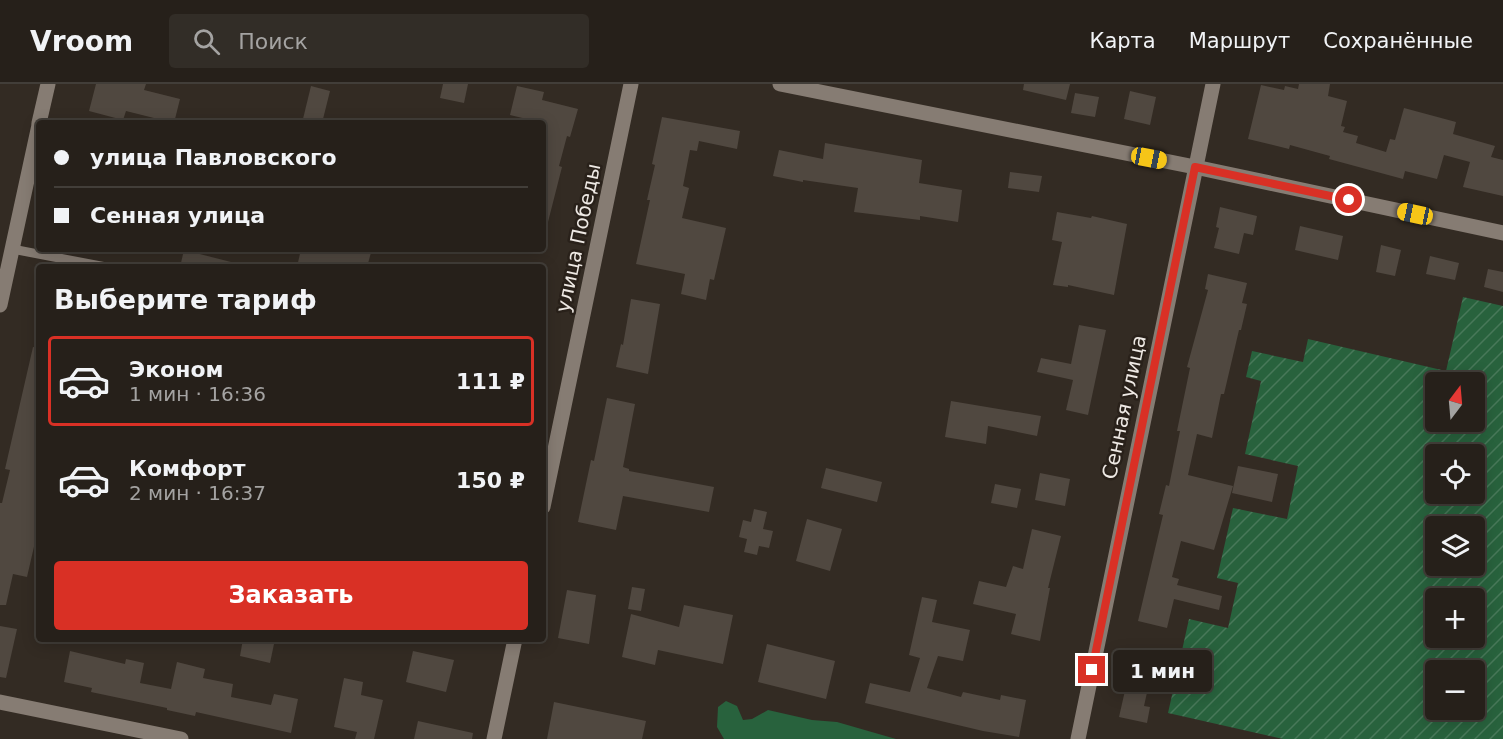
<!DOCTYPE html>
<html lang="ru">
<head>
<meta charset="utf-8">
<style>
  body { margin:0; font-family:"DejaVu Sans",sans-serif; background:#322d27; color:#f1f3f6; height:100vh; display:flex; flex-direction:column; font-size:22px; white-space:nowrap }
  * { box-sizing:border-box; margin:0 }
  p { font-size:20px; color:#a4a3a2 }
  .icon { flex:none; width:33px; height:33px; fill:none; stroke:currentColor; stroke-width:2; stroke-linecap:round; stroke-linejoin:round }
  .map { position:relative; flex:1; overflow:hidden }
  .side { position:absolute; left:36px; top:180px; width:510px; height:378px; display:flex; flex-direction:column; background:#26201a; border-radius:6px; box-shadow:0 3px 15px #0003,0 0 0 2px #423e39 }
  .side>* { flex:none }
  .banner { position:absolute; left:36px; top:36px; width:510px; height:132px; border-radius:6px; box-shadow:0 3px 15px #0003,0 0 0 2px #423e39; display:grid; align-content:center; height:132px; padding:0 18px; background:#26201a }
  .needle { width:39px; rotate:16deg }
  .controls { position:absolute; left:1425px; top:288px; display:grid; gap:12px }
  .controls a { display:grid; place-items:center; width:60px; height:60px; border-radius:6px; background:#26201a; box-shadow:0 3px 15px #0003,0 0 0 2px #423e39; font-size:30px }
  .end { position:absolute; width:27px; height:27px; margin:-14px; border:8px solid #d93025; background:#fff; box-shadow:0 0 0 3px #fff }
  .from { border-radius:50% }
  .bubble { position:absolute; height:42px; border-radius:6px; background:#26201a; box-shadow:0 3px 15px #0003,0 0 0 2px #423e39; font-size:20px; font-weight:600; line-height:42px; text-align:center }
  .car { position:absolute; width:18px; height:36px; margin:-18px -9px; border-radius:8px; box-shadow:0 0 4px 2px #0007; background:linear-gradient(#f5c518 24%,#345 0 40%,#f5c518 0 76%,#345 0 86%,#f5c518 0) }
  .banner b { display:flex; align-items:center; gap:21px; height:57px; font-size:22px }
  .banner b+b { border-top:2px solid #423e39 }
  .banner i { width:15px; height:15px; background:#f1f3f6 }
  ul { padding:0; list-style:none }
  li { display:flex; align-items:center; gap:18px; height:90px; margin:0 12px 9px; padding:0 6px; border:3px solid transparent; border-radius:6px }
  li div { flex:1 }
  li b { display:block; font-size:22px }
  li em { font-style:normal; font-weight:600 }
  li.current { border-color:#d93025 }
  li>.icon { width:54px; height:54px; stroke-width:1.5 }
  h2 { padding:0 18px; font-size:27px; line-height:72px }
  .primary-button { display:flex; gap:12px; margin-top:auto; padding:12px 18px }
  .primary-button a { flex:1; height:69px; border-radius:6px; background:#d93025; color:#fff; font-size:24px; font-weight:600; line-height:69px; text-align:center }
  header { display:flex; align-items:center; gap:36px; box-sizing:border-box; height:84px; padding:0 30px; background:#26201a; border-bottom:2px solid #423e39 }
  header strong { font-size:28px }
  nav { display:flex; gap:33px; margin-inline-start:auto; font-size:21px }
  .search { width:420px; height:54px; background:#322d27; display:flex; align-items:center; gap:15px; box-sizing:border-box; padding:0 21px; border-radius:6px; color:#a4a3a2; font-size:22px }
  .map>svg:first-child { display:block }
</style>
</head>
<body>
<header>
<strong>Vroom</strong>
<div class="search"><svg class="icon" aria-label="search" viewBox="0 0 24 24"><circle cx="10" cy="10" r="6"/><path d="M15 15l6 6"/></svg>Поиск</div>
<nav><a>Карта</a><a>Маршрут</a><a>Сохранённые</a></nav>
</header>
<div class="map">
<svg width="1503" height="655" viewBox="0 0 1503 655">
  <defs>
    <pattern id="garden-furrows" width="10" height="10" patternUnits="userSpaceOnUse" patternTransform="scale(1.5)"><rect width="10" height="10" fill="#28623d"/><path d="M-1 1l2-2M0 10L10 0M9 11l2-2" fill="none" stroke="#487859"/></pattern>
  </defs>
  <rect width="100%" height="100%" fill="#332b23"/>
  <path fill="#28623d" d="M726,617L737,622L743,636L752,635L768,626L812,636L837,638L896,655H724L717,643L718,623Z"/>
  <path fill="url(#garden-furrows)" fill-rule="evenodd" d="M1463,213L1503,222V655H1283L1168,629L1189,535L1228,544L1238,499L1217,494L1233,424L1287,435L1298,382L1245,370L1261,297L1246,293L1252,267L1303,278L1308,255L1446,287ZM1436,298H1474V338H1436ZM1436,370H1474V410H1436ZM1436,442H1474V482H1436ZM1436,514H1474V554H1436ZM1436,586H1474V626H1436Z"/>
  <g fill="#504840">
    <path d="M96,0H146L144,6L180,15L174,39L126,27L123,36L89,27Z"/>
    <path d="M443,0H468L464,19L440,14Z"/>
    <path d="M1024,0H1070L1066,16L1023,6Z"/>
    <path d="M1299,0H1330L1328,12L1347,17L1341,42L1345,43L1343,48L1358,52L1356,59L1386,68L1390,55L1395,56L1404,24L1456,38L1453,50L1495,62L1491,73L1503,76V112L1463,103L1470,78L1444,71L1437,95L1405,87L1403,95L1329,75L1330,72L1290,61L1289,65L1248,55L1261,1L1284,6L1285,2L1298,5Z"/>
    <path d="M311,2L330,7L322,39H302Z"/>
    <path d="M517,2L544,8L542,16L578,25L570,53L567,52L559,82L562,83L548,138L543,137V39L510,31Z"/>
    <path d="M1130,7L1156,13L1150,41L1124,35Z"/>
    <path d="M1075,9L1099,13L1095,33L1071,29Z"/>
    <path d="M662,33L740,47L737,65L699,57L697,67L690,66L683,102L689,104L682,134L726,144L714,196L710,195L706,216L681,210L685,190L636,180L650,116H647L655,81L652,80Z"/>
    <path d="M825,59L922,76L919,99L962,106L958,138L920,132V136L854,128L858,104L803,96V98L773,92L779,66L823,75Z"/>
    <path d="M1010,88L1042,92L1039,108L1008,104Z"/>
    <path d="M1220,123L1257,132L1253,151L1244,149L1239,170L1214,164L1219,144L1216,143Z"/>
    <path d="M1057,128L1091,134L1092,132L1127,140L1114,211L1068,201V203L1053,201L1062,158L1052,156Z"/>
    <path d="M1300,142L1343,152L1338,176L1295,166Z"/>
    <path d="M1381,161L1401,166L1395,192L1376,188Z"/>
    <path d="M301,165H372L367,183H297Z"/>
    <path d="M184,166L231,178L230,183H180Z"/>
    <path d="M1430,172L1459,179L1455,196L1426,190Z"/>
    <path d="M1488,185L1503,188V208L1484,203Z"/>
    <path d="M1208,190L1247,199L1242,219L1247,220L1241,246H1239L1224,310H1221L1212,354L1197,350L1188,391L1233,402L1214,466L1181,457L1172,493L1179,495L1177,501L1222,512L1219,526L1174,515L1167,544L1138,537L1163,431L1159,430L1166,401L1169,402L1180,347H1177L1190,284L1187,283L1208,206L1205,205Z"/>
    <path d="M631,215L660,220L648,290L616,283L621,260L623,261Z"/>
    <path d="M1079,241L1106,246L1088,331L1066,326L1073,296L1037,288L1041,274L1071,280Z"/>
    <path d="M33,263L39,264V441L27,493L13,490L6,521H0V419H2L10,386L5,385Z"/>
    <path d="M607,314L635,320L623,383L629,385V387L714,403L709,428L623,412L616,446L578,438L591,376L594,377Z"/>
    <path d="M951,317L1041,332L1037,352L988,342L986,360L945,353Z"/>
    <path d="M1238,382L1278,390L1272,418L1232,409Z"/>
    <path d="M826,384L882,398L877,418L821,404Z"/>
    <path d="M1040,389L1070,395L1065,422L1035,416Z"/>
    <path d="M995,400L1021,405L1017,424L991,419Z"/>
    <path d="M754,425L767,428L763,445L773,447L769,464L759,462L757,471L744,468L747,455L739,453L743,436L751,438Z"/>
    <path d="M807,435L842,445L830,487L796,477Z"/>
    <path d="M1032,445L1061,452L1048,504H1050L1040,557L1011,550L1016,530L973,520L979,497L1006,503L1013,482L1023,485Z"/>
    <path d="M632,503L645,505L641,527L628,525Z"/>
    <path d="M567,506L596,511L589,560L558,554Z"/>
    <path d="M922,513L937,516L932,538L970,546L963,577L938,572L927,604L961,613L963,608L1000,616L1001,611L1026,616L1019,653L983,647L865,619L870,599L910,608L920,574L909,571Z"/>
    <path d="M684,521L733,531L723,580L658,566L655,581L622,573L631,530L679,543Z"/>
    <path d="M0,542L17,545L6,594L0,593Z"/>
    <path d="M243,555L274,560L270,579L240,572Z"/>
    <path d="M767,560L835,577L826,615L758,598Z"/>
    <path d="M70,567L125,580L126,575L144,579L140,599L171,605L177,578L205,585L203,594L233,600L231,613L271,621L274,610L298,615L291,649L196,628L195,632L167,626V624L91,608L92,604L64,598Z"/>
    <path d="M413,567L454,576L446,608L406,598Z"/>
    <path d="M1129,589L1150,595L1144,622L1150,623L1147,639L1119,633Z"/>
    <path d="M344,594L363,598L361,611L383,616L374,655H355L357,648L334,643Z"/>
    <path d="M554,618L646,637L642,655H547Z"/>
    <path d="M418,637L473,649L472,655H414Z"/>
  </g>
  <g fill="none" stroke-linecap="round" stroke-linejoin="round">
    <path stroke="#867c73" stroke-width="9" d="M12,165L106,183"/>
    <g stroke="#867c73" stroke-width="15">
      <path d="M780,0L1195,83L1503,149"/>
      <path d="M39,39L48,0"/>
      <path d="M0,221L39,41"/>
      <path d="M543,423L631,0"/>
      <path d="M494,655L515,555"/>
      <path d="M1078,655L1213,0"/>
    </g>
    <path stroke="#867c73" stroke-width="15" d="M0,618L181,655"/>
  </g>
  <g fill="none" stroke-linecap="round" stroke-linejoin="round">
    <path stroke="#d93025" stroke-width="8" d="M1092,586L1195,83L1349,116"/>
  </g>
  <g text-anchor="middle" dominant-baseline="central" stroke-width="5" stroke-linejoin="round" paint-order="stroke">
    <g font-size="20" fill="#eee9e4" stroke="#29211a">
      <text transform="translate(578 154) rotate(-78)">улица Победы</text>
      <text transform="translate(1124 323) rotate(-78)">Сенная улица</text>
    </g>
  </g>
</svg>
<div class="controls">
<a><svg class="needle" viewBox="-14 -14 28 28"><path d="M0-13l5 13h-10z" fill="#e53935"/><path d="M0 13l5-13h-10z" fill="#a4a3a2"/></svg></a>
<a><svg class="icon" aria-label="locate" viewBox="0 0 24 24"><circle cx="12" cy="12" r="6"/><path d="M12 2v4M12 18v4M2 12h4M18 12h4"/></svg></a>
<a><svg class="icon" aria-label="layers" viewBox="0 0 24 24"><path d="M12 4l9 5-9 5-9-5zM3 14l9 5 9-5"/></svg></a>
<a>+</a>
<a>−</a>
</div>
<i class="end from" style="left:1349px;top:116px"></i>
<i class="end" style="left:1092px;top:586px"></i>
<div class="bubble" style="left:1113px;top:566px;width:99px">1 мин</div>
<i class="car" style="left:1149px;top:74px;rotate:101deg"></i>
<i class="car" style="left:1415px;top:130px;rotate:282deg"></i>
<div class="banner">
<b><i class="from"></i>улица Павловского</b>
<b><i></i>Сенная улица</b>
</div>
<section class="side">
<h2>Выберите тариф</h2>
<ul>
<li class="current"><svg class="icon" aria-label="car" viewBox="0 0 24 24"><path d="M5 17H2v-5l4-1 3-4h7l3 4 3 1v5h-3M9 17h6M6 11h13"/><circle cx="7" cy="17" r="2"/><circle cx="17" cy="17" r="2"/></svg><div><b>Эконом</b><p>1 мин · 16:36</p></div><em>111 ₽</em></li>
<li><svg class="icon" aria-label="car" viewBox="0 0 24 24"><path d="M5 17H2v-5l4-1 3-4h7l3 4 3 1v5h-3M9 17h6M6 11h13"/><circle cx="7" cy="17" r="2"/><circle cx="17" cy="17" r="2"/></svg><div><b>Комфорт</b><p>2 мин · 16:37</p></div><em>150 ₽</em></li>
</ul>
<div class="primary-button"><a>Заказать</a></div>
</section>
</div>
</body>
</html>
